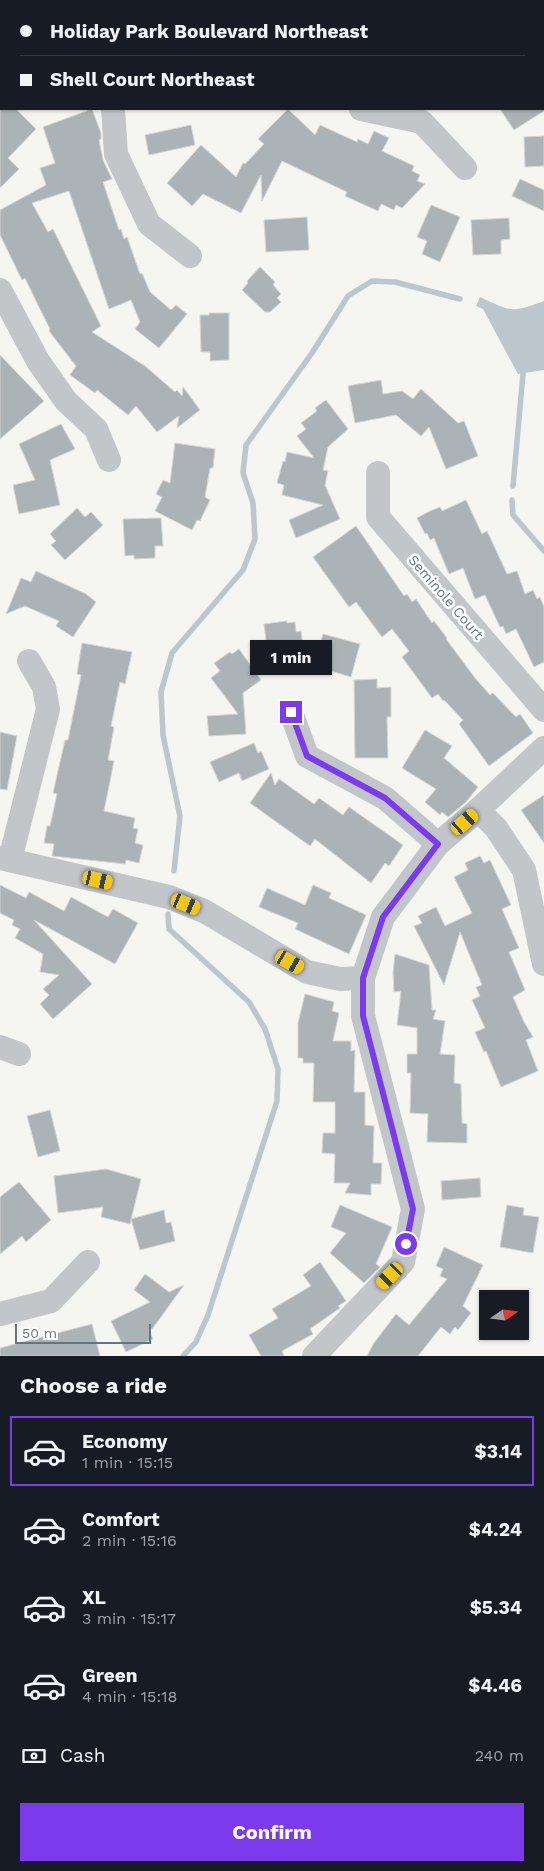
<!DOCTYPE html>
<html lang="en">
<head>
<meta charset="utf-8">
<style>
  body { margin:0; font-family:"Work Sans",sans-serif; background:#242831; color:#f1f3f6; height:100vh; display:flex; flex-direction:column; font-size:19px; white-space:nowrap }
  * { box-sizing:border-box; margin:0 }
  p { font-size:16px; color:#9ea1a6 }
  .icon { flex:none; width:28px; height:28px; fill:none; stroke:currentColor; stroke-width:2; stroke-linecap:round; stroke-linejoin:round }
  .map { position:relative; height:1356px; overflow:hidden }
  .panel { display:flex; flex-direction:column; background:#171b24; flex:1 }
  .panel>* { flex:none }
  .hud { position:absolute; left:0px; top:0px; width:545px; height:110px; box-shadow:0 1px 4px #0004; display:grid; align-content:center; height:110px; padding:0 20px; background:#171b24 }
  .needle { width:32px; rotate:76deg }
  .controls { position:absolute; left:479px; top:1290px; display:grid; gap:10px }
  .controls a { display:grid; place-items:center; width:50px; height:50px; border-radius:0px; background:#171b24; box-shadow:0 1px 4px #0004; font-size:25px }
  .scale { position:absolute; left:15px; bottom:12px; width:136px; box-sizing:border-box; padding-left:5px; border:2px solid #647582; border-top:0; font-size:14px; line-height:18px; white-space:nowrap; color:#647582; -webkit-text-stroke:4px #fff; paint-order:stroke }
  .end { position:absolute; width:22px; height:22px; margin:-11px; border:6px solid #7c3aed; background:#fff; box-shadow:0 0 0 2px #fff }
  .from { border-radius:50% }
  .bubble { position:absolute; height:35px; border-radius:0px; background:#171b24; box-shadow:0 1px 4px #0004; font-size:16px; font-weight:700; line-height:35px; text-align:center }
  .car { position:absolute; width:15px; height:30px; margin:-15px -8px; border-radius:6px; box-shadow:0 0 4px 1px #0007; background:linear-gradient(#f5c518 24%,#345 0 40%,#f5c518 0 76%,#345 0 86%,#f5c518 0) }
  .hud b { display:flex; align-items:center; gap:18px; height:48px; font-size:19px }
  .hud b+b { border-top:1px solid #363941 }
  .hud i { width:12px; height:12px; background:#f1f3f6 }
  ul { padding:0; list-style:none }
  li { display:flex; align-items:center; gap:15px; height:70px; margin:0 10px 8px; padding:0 10px; border:2px solid transparent; border-radius:0px }
  li div { flex:1 }
  li b { display:block; font-size:19px }
  li em { font-style:normal; font-weight:700 }
  li.current { border-color:#7c3aed }
  li>.icon { width:45px; height:45px; stroke-width:1.5 }
  h2 { padding:0 20px; font-size:22px; line-height:60px }
  .pay { display:flex; align-items:center; gap:12px; height:55px; padding:0 20px; font-size:19px }
  .pay p { margin-inline-start:auto }
  .cta { display:flex; gap:10px; margin-top:auto; padding:10px 20px }
  .cta a { flex:1; height:58px; border-radius:0px; background:#7c3aed; color:#fff; font-size:20px; font-weight:700; line-height:58px; text-align:center }
  .map>svg:first-child { display:block }
</style>
</head>
<body>
<div class="map">
<svg width="544" height="1356" viewBox="0 0 544 1356">
  <rect width="100%" height="100%" fill="#f5f5f1"/>
  <path fill="#bbc7cc" d="M480,297C512,312 511,313 544,301V370L518,374L483,309L476,306Z"/>
  <g fill="none" stroke-linecap="round" stroke-linejoin="round">
    <g stroke="#bbc7cc" stroke-width="5.5">
      <path d="M513,486L523,374"/>
      <path d="M512,500L513,515L544,551"/>
      <path d="M174,871L180,816L163,735L161,692L172,653L243,570L255,539L253,503L243,473L246,445L312,353L348,296L372,281L395,282L460,299"/>
      <path d="M168,914L169,929L249,1002L265,1029L278,1069L277,1101L208,1315L196,1342L183,1356"/>
    </g>
  </g>
  <g fill="#abb3b7" stroke="#d6d6d4">
    <path d="M0,109H16L36,129L8,158L19,169L0,188Z"/>
    <path d="M92,109L101,133V139L99,140L103,160L112,179L103,182L119,230L121,229L124,239L127,237L140,274L142,273L150,292L171,310L176,305L187,314L159,348L135,329L140,322L131,300L109,309L69,191L32,203L48,232L53,229L101,326L92,332L145,366L175,392L177,390L182,396L183,387L200,410L177,428L179,416L157,432L136,406L128,415L97,390L95,393L70,375L76,366L49,331L50,329L39,307L25,278L22,280L0,235V210L46,185L40,168L55,163L43,127Z"/>
    <path d="M288,109L315,135L320,125L357,142L358,139L368,144L374,131L389,138L382,151L414,166L412,171L420,175L417,181L425,184L402,208L396,205L394,210L381,204L378,211L345,196L347,192L282,161L262,201L261,175L241,213L203,194L192,206L167,183L201,145L236,177L243,163L245,164L264,144L258,139Z"/>
    <path d="M500,109H544V111L514,130Z"/>
    <path d="M191,125L195,145L149,155L145,135Z"/>
    <path d="M544,136V166L525,167L524,137Z"/>
    <path d="M520,179L544,190V211L512,196Z"/>
    <path d="M431,205L460,217L440,262L422,254L427,241L417,237Z"/>
    <path d="M307,217L309,250L266,252L264,220Z"/>
    <path d="M509,218L510,239L501,240V254L473,255L471,220Z"/>
    <path d="M260,267L275,282L273,285L281,294L277,298L281,302L270,312H265L242,290L248,283L247,281Z"/>
    <path d="M209,313H229V360L210,361V352H201L200,315H209Z"/>
    <path d="M0,355L44,401L0,439Z"/>
    <path d="M381,380L383,394L402,391L413,399L421,389L458,423L464,421L478,456L446,469L429,427L421,436L396,415L355,423L348,386Z"/>
    <path d="M326,400L348,429L328,447L323,470L328,471L325,485L340,519L296,538L289,520L323,505L282,495L284,485L277,483L283,461L285,462L287,452L314,458L297,436L306,429L301,423L317,411L315,408Z"/>
    <path d="M61,424L75,449L50,460L60,505L19,514L13,485L35,480L19,444Z"/>
    <path d="M175,443L215,449L213,468H210L205,497L210,500L200,521L197,520L192,530L155,511L162,497L156,494L163,480L170,483Z"/>
    <path d="M466,500L482,534L487,531L507,574L517,571L525,594L533,590L537,599L540,597L544,607V662L534,667L516,629L506,634L503,626L500,627L485,595L475,599L463,568L449,574L434,538L430,540L427,533L425,534L417,518L430,511L440,507L442,511Z"/>
    <path d="M77,508L85,517L91,512L103,525L65,560L51,545L56,541L50,534Z"/>
    <path d="M161,518L163,546H155V558L134,559V555L125,556L123,519Z"/>
    <path d="M356,526L404,596L407,594L412,602L416,599L432,623L434,621L447,638L446,639L475,678L490,695L493,693L516,717L520,714L533,733L489,766L459,724L463,720L444,700L443,701L438,694L432,698L402,657L409,651L392,629L382,637L356,602L349,607L313,557Z"/>
    <path d="M36,571L86,594L96,602L73,637L56,626L59,621L25,606L6,614L21,578L31,582Z"/>
    <path d="M287,621V623L295,622L296,632L301,631L305,663L290,659L270,674L264,624Z"/>
    <path d="M323,634L360,644L351,677L314,666Z"/>
    <path d="M82,643L132,652L125,684L120,682L111,726L114,727L108,760L114,761L104,811L135,818L133,828L138,829L135,843L143,845L139,863L126,860L125,864L52,856L54,844L44,843L47,826H50L57,794L53,793L65,740H68L81,675L77,674Z"/>
    <path d="M239,649L261,680L243,693L246,734L209,736L207,716L238,714L211,678L220,671L214,663L230,652L232,654Z"/>
    <path d="M377,679V688L391,687V717H387L388,758H355L354,680Z"/>
    <path d="M425,730L452,746L444,758L478,787L466,802L448,817L442,812L440,815L425,802L436,789L402,768Z"/>
    <path d="M0,732L17,736L7,790L0,789Z"/>
    <path d="M254,743L258,753L261,751L269,769L242,781L239,773L219,782L210,762Z"/>
    <path d="M271,773L275,785L279,779L314,804L319,798L343,815L349,807L403,845L389,866L385,863L371,883L315,839L310,846L250,803Z"/>
    <path d="M544,795V843L521,810Z"/>
    <path d="M480,856L484,863L490,860L511,905L502,909L519,948L509,952L525,990L513,997L524,1022L533,1037L526,1040L538,1071L501,1087L486,1051L484,1052L475,1032L485,1028L472,1000L480,996L476,987L482,985L460,932L444,985L414,926L422,923L418,916L436,907L445,926L472,913L454,877L468,870L465,863Z"/>
    <path d="M0,885L26,898L29,892L64,911L71,897L108,917L113,909L138,923L115,964L34,920L92,984L53,1019L40,1004L49,995L43,989L59,975L40,972L43,954L15,938L20,929L12,925L14,920L0,913Z"/>
    <path d="M313,885L331,893L329,898L366,915L349,954L295,929L298,923L259,907L267,888L305,905Z"/>
    <path d="M395,954L429,965L432,1010H436L433,1019L445,1021L440,1054L455,1055L454,1083L461,1084L462,1123L467,1124V1143L427,1142L428,1114L410,1113L411,1073H407V1054H417V1028L397,1025L401,991L394,992L393,973Z"/>
    <path d="M305,994L334,1002L332,1011L339,1013L333,1041H351V1051L355,1050L354,1092H365V1125L374,1126L373,1163H382L381,1184H371V1195L345,1193L350,1183H334L335,1154L322,1153L323,1133H335V1102H313L314,1063H303V1058H298V1023Z"/>
    <path d="M50,1110L60,1151L38,1157L27,1116Z"/>
    <path d="M106,1169L141,1179L130,1224L101,1217L103,1207L58,1213L54,1176Z"/>
    <path d="M480,1178L481,1197L442,1200L441,1181Z"/>
    <path d="M19,1182L51,1220L26,1242L22,1236L0,1254V1197Z"/>
    <path d="M340,1205L392,1227L376,1264L380,1267L364,1283L330,1253L346,1233L331,1227Z"/>
    <path d="M507,1205L524,1208L523,1215L539,1217L533,1253L500,1247Z"/>
    <path d="M164,1210L166,1223L171,1222L175,1241L140,1250L131,1219Z"/>
    <path d="M444,1247L483,1265L463,1306L471,1313L458,1330L455,1327L450,1334L441,1327L418,1356H367L374,1343L396,1314L409,1325L447,1279L440,1276L443,1269L436,1266Z"/>
    <path d="M320,1262L346,1301L338,1306L340,1308L310,1329L313,1334L282,1351L284,1356H261L249,1335L278,1318L272,1309L311,1286L303,1275Z"/>
    <path d="M145,1274L169,1292L184,1285L153,1328L149,1330L153,1339L126,1352L111,1321L150,1302L134,1290Z"/>
    <path d="M92,1324L100,1356H0V1348Z"/>
  </g>
  <g fill="none" stroke-linecap="round" stroke-linejoin="round">
    <g stroke="#c2c6c9" stroke-width="24">
      <path d="M239,0L240,1"/>
      <path d="M194,1L196,0"/>
      <path d="M0,47L1,46"/>
      <path d="M113,109L116,154L149,224L190,256"/>
      <path d="M361,109L422,122L465,168"/>
      <path d="M0,290L38,361L66,401L96,429L109,460"/>
      <path d="M378,473V517L544,710"/>
      <path d="M291,712L307,756L385,798L438,844"/>
      <path d="M478,810L496,828L524,870L544,964"/>
      <path d="M0,858L169,897L204,911L307,972L340,979L363,978"/>
      <path d="M10,860L48,709L44,687L29,661"/>
      <path d="M0,1047L19,1054"/>
      <path d="M0,1314L51,1301L88,1262"/>
      <path d="M314,1356L403,1262L413,1209L363,1016V978L383,917L438,844L478,810L544,748"/>
    </g>
  </g>
  <g fill="none" stroke-linecap="round" stroke-linejoin="round">
    <path stroke="#7c3aed" stroke-width="6" d="M291,712L307,756L385,798L438,844L383,917L363,978V1016L413,1209L406,1244"/>
  </g>
  <g text-anchor="middle" dominant-baseline="central" stroke-width="5" stroke-linejoin="round" paint-order="stroke">
    <g font-size="14" fill="#647582" stroke="#fff">
      <text transform="translate(446 597) rotate(49)">Seminole Court</text>
    </g>
  </g>
</svg>
<div class="controls">
<a><svg class="needle" viewBox="-14 -14 28 28"><path d="M0-13l5 13h-10z" fill="#e53935"/><path d="M0 13l5-13h-10z" fill="#9ea1a6"/></svg></a>
</div>
<div class="scale">50 m</div>
<i class="end from" style="left:406px;top:1244px"></i>
<i class="end" style="left:291px;top:712px"></i>
<div class="bubble" style="left:250px;top:640px;width:82px">1 min</div>
<i class="car" style="left:465px;top:822px;rotate:49deg"></i>
<i class="car" style="left:98px;top:880px;rotate:103deg"></i>
<i class="car" style="left:186px;top:904px;rotate:112deg"></i>
<i class="car" style="left:290px;top:962px;rotate:120deg"></i>
<i class="car" style="left:390px;top:1276px;rotate:224deg"></i>
<div class="hud">
<b><i class="from"></i>Holiday Park Boulevard Northeast</b>
<b><i></i>Shell Court Northeast</b>
</div>
</div>
<section class="panel">
<h2>Choose a ride</h2>
<ul>
<li class="current"><svg class="icon" aria-label="car" viewBox="0 0 24 24"><path d="M5 17H2v-5l4-1 3-4h7l3 4 3 1v5h-3M9 17h6M6 11h13"/><circle cx="7" cy="17" r="2"/><circle cx="17" cy="17" r="2"/></svg><div><b>Economy</b><p>1 min · 15:15</p></div><em>$3.14</em></li>
<li><svg class="icon" aria-label="car" viewBox="0 0 24 24"><path d="M5 17H2v-5l4-1 3-4h7l3 4 3 1v5h-3M9 17h6M6 11h13"/><circle cx="7" cy="17" r="2"/><circle cx="17" cy="17" r="2"/></svg><div><b>Comfort</b><p>2 min · 15:16</p></div><em>$4.24</em></li>
<li><svg class="icon" aria-label="car" viewBox="0 0 24 24"><path d="M5 17H2v-5l4-1 3-4h7l3 4 3 1v5h-3M9 17h6M6 11h13"/><circle cx="7" cy="17" r="2"/><circle cx="17" cy="17" r="2"/></svg><div><b>XL</b><p>3 min · 15:17</p></div><em>$5.34</em></li>
<li><svg class="icon" aria-label="car" viewBox="0 0 24 24"><path d="M5 17H2v-5l4-1 3-4h7l3 4 3 1v5h-3M9 17h6M6 11h13"/><circle cx="7" cy="17" r="2"/><circle cx="17" cy="17" r="2"/></svg><div><b>Green</b><p>4 min · 15:18</p></div><em>$4.46</em></li>
</ul>
<div class="pay"><svg class="icon" aria-label="cash" viewBox="0 0 24 24"><path d="M3 7h18v10H3z"/><circle cx="12" cy="12" r="2"/></svg>Cash<p>240 m</p></div>
<div class="cta"><a>Confirm</a></div>
</section>
</body>
</html>
